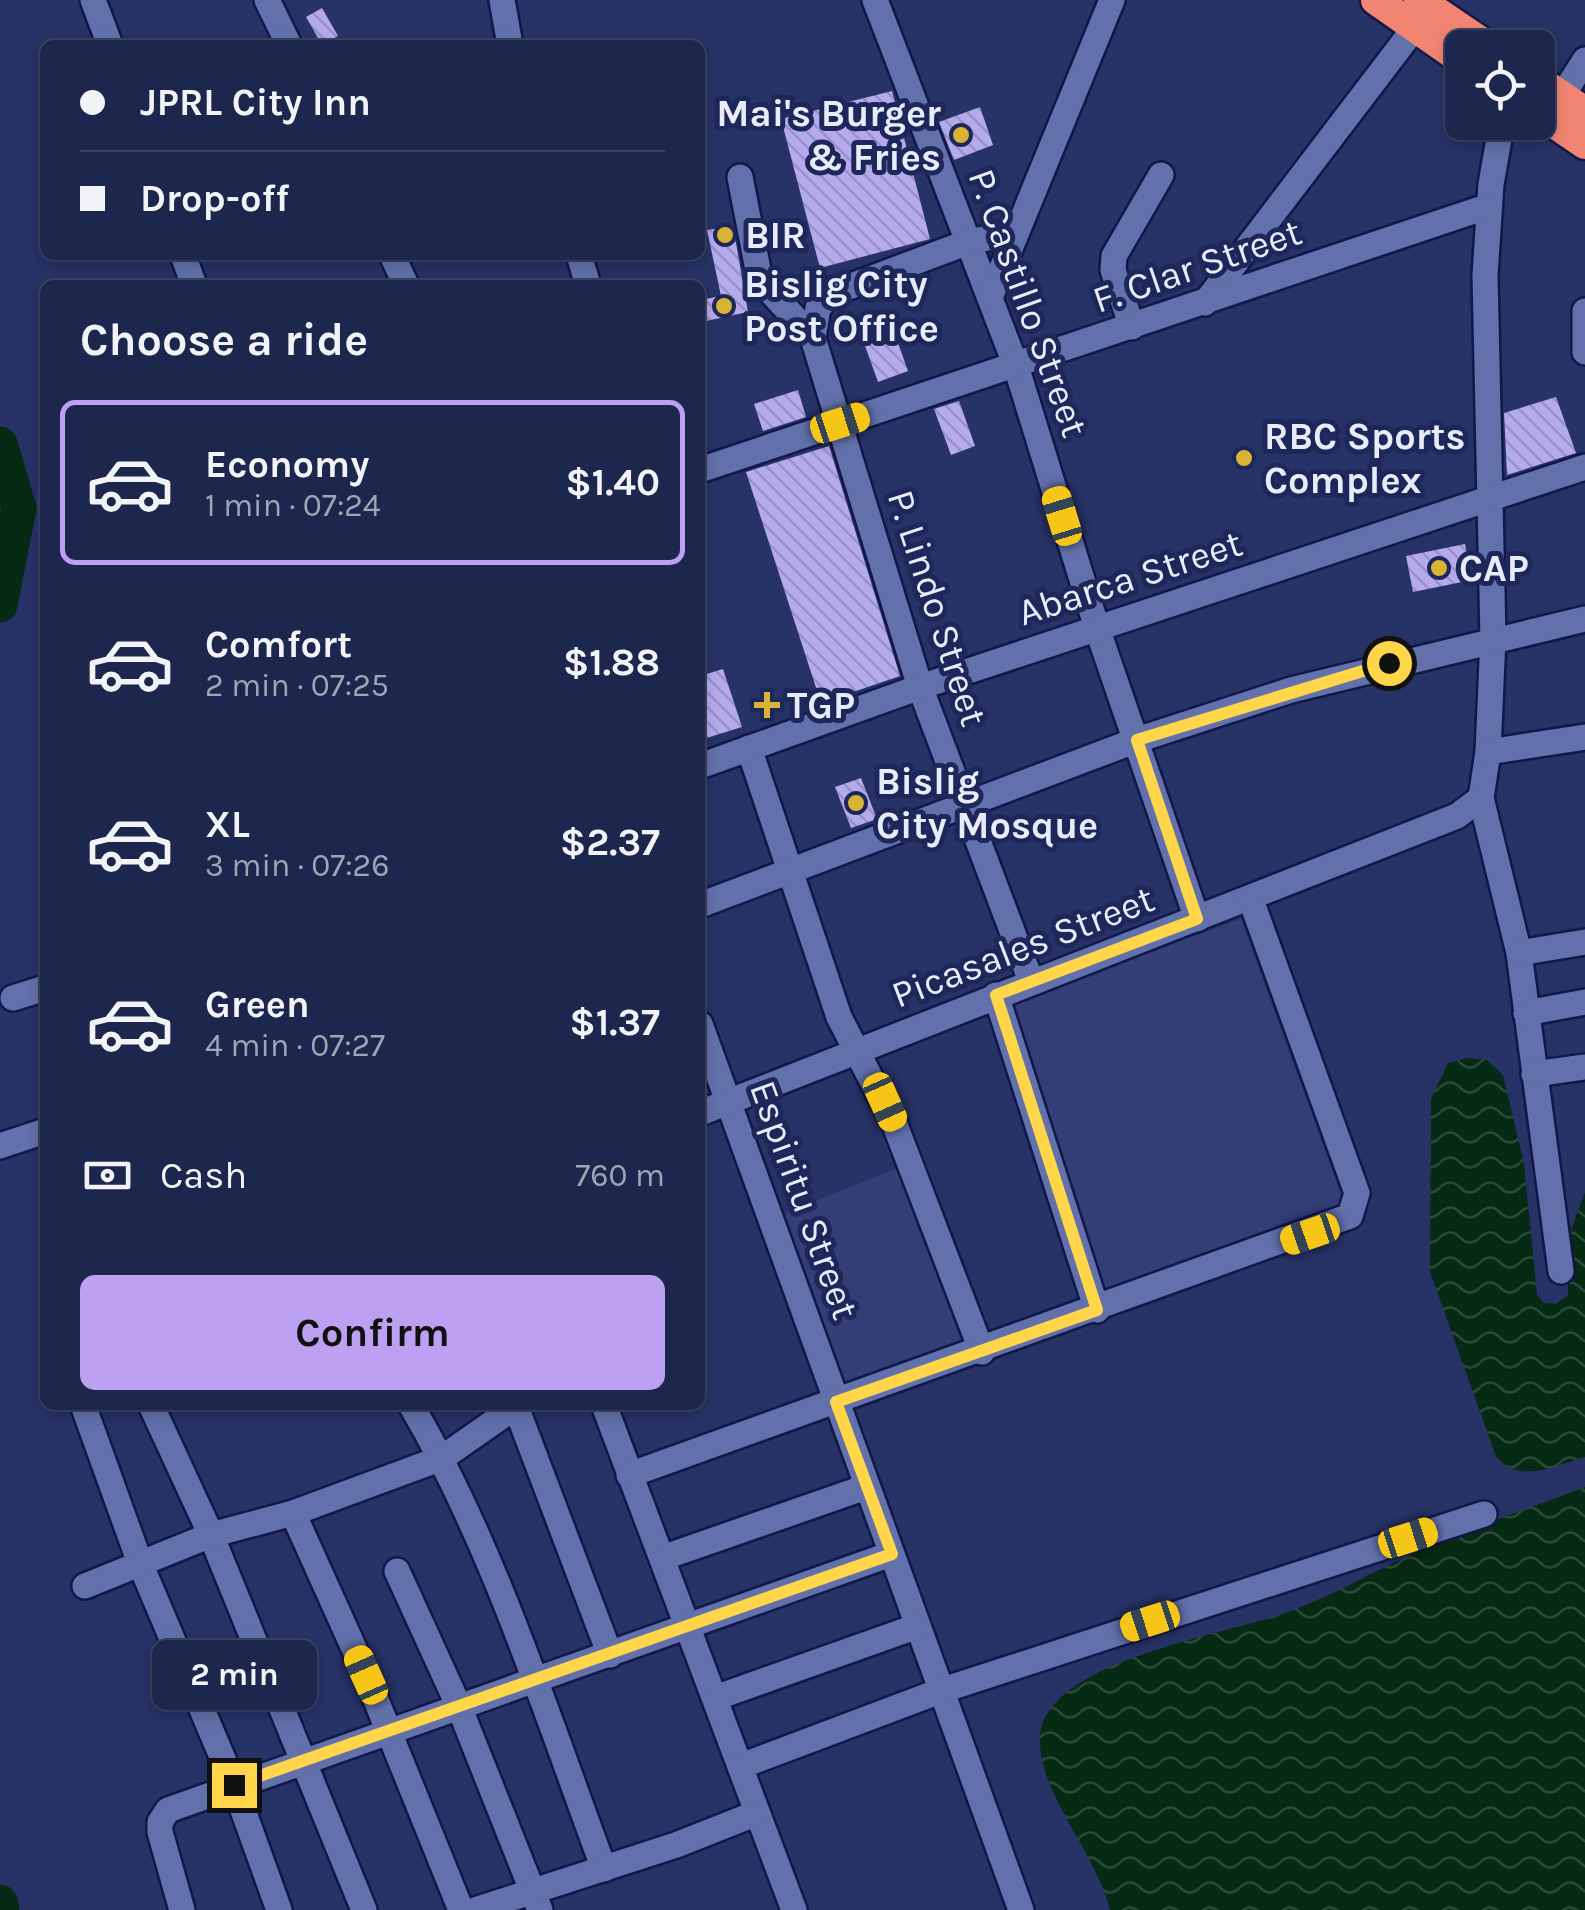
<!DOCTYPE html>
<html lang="en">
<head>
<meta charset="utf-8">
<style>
  body { margin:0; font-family:Karla,sans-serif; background:#2a3256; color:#f1f3f6; height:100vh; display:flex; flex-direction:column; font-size:38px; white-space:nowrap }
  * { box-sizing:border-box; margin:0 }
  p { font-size:32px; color:#a0a5b5 }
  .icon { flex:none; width:55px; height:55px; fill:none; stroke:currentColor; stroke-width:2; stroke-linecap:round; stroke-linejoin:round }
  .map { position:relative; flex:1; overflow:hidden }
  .panel { position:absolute; left:40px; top:280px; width:665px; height:1130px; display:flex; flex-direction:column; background:#1d264c; border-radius:15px; box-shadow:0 5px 15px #0003,0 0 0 2px #3b4364 }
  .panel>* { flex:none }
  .hud { position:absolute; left:40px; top:40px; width:665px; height:220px; border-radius:15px; box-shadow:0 5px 15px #0003,0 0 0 2px #3b4364; display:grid; align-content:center; height:220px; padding:0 40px; background:#1d264c }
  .buttons { position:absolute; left:1445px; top:30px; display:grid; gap:20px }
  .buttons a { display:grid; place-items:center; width:110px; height:110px; border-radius:15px; background:#1d264c; box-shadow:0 5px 15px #0003,0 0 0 2px #3b4364; font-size:50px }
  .end { position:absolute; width:45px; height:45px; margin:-22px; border:12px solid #ffd54a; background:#111; box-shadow:0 0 0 5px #111 }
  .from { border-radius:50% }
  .bubble { position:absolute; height:70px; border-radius:15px; background:#1d264c; box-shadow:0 5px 15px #0003,0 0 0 2px #3b4364; font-size:32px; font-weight:700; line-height:70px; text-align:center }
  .car { position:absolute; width:30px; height:60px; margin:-30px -15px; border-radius:12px; box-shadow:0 0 8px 2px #0007; background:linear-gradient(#f5c518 24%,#345 0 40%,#f5c518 0 76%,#345 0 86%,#f5c518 0) }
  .hud b { display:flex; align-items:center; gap:35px; height:95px; font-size:38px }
  .hud b+b { border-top:2px solid #3b4364 }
  .hud i { width:25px; height:25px; background:#f1f3f6 }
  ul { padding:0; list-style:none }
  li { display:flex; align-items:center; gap:30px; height:165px; margin:0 20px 15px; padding:0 20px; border:5px solid transparent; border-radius:15px }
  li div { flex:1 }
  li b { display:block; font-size:38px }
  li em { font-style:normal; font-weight:700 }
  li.on { border-color:#bca0f2 }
  li>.icon { width:90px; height:90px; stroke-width:1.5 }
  h2 { padding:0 40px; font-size:45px; line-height:120px }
  .pay { display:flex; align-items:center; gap:25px; height:110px; padding:0 40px; font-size:38px }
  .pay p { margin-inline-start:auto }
  .button { display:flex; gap:20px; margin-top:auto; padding:20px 40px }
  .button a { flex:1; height:115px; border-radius:15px; background:#bca0f2; color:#111; font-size:40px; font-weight:700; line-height:115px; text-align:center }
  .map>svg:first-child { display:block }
</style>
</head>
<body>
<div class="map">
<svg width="1585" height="1910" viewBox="0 0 1585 1910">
  <defs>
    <pattern id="water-waves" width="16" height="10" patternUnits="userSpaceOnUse" patternTransform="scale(2.5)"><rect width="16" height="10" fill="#062a13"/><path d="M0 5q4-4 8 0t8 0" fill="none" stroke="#2a4936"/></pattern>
    <pattern id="building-back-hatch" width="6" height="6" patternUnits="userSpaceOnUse" patternTransform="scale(2.5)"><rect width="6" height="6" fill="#b6aaef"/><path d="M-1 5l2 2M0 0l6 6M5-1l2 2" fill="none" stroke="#9a91c6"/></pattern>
  </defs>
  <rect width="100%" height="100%" fill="#273266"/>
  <g fill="#333d76">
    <path d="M1241,919L1346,1208L1100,1303L1001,1006Z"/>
    <path d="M902,1166L972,1350L842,1395L777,1216Z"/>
  </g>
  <g fill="url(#water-waves)">
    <path d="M1468,1058L1487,1060L1503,1075L1524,1163L1537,1295L1544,1303L1556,1304L1568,1295V1238L1585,1192V1457C1556,1465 1521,1484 1497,1459L1430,1272L1431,1099L1448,1063Z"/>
    <path d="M1585,1487V1910H1110C1097,1853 1036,1791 1040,1735C1047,1661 1226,1634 1283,1614C1328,1598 1371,1573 1414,1553C1470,1528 1528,1509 1585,1487Z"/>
  </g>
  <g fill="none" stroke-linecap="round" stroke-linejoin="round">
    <g stroke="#062a13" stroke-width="35">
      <path d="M0,444L19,508L0,605"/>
      <path d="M0,1902L2,1910"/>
    </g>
  </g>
  <g fill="url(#building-back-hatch)">
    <path d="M322,8L338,36L322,45L306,17Z"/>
    <path d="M892,91L930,239L820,268L781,119Z"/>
    <path d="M980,107L993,145L954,160L939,122Z"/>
    <path d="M733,226L748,312L706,321L700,300L721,296L707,230Z"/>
    <path d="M894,332L908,371L878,382L864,343Z"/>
    <path d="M798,390L806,417L763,431L754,404Z"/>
    <path d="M1556,397L1576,453L1507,475L1504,413Z"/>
    <path d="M959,401L975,446L951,455L934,409Z"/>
    <path d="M829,446L900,676L821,703L746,472Z"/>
    <path d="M1465,544L1472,580L1413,592L1406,556Z"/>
    <path d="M723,669L742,727L700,740V676Z"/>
    <path d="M861,778L877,819L851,828L835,787Z"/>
  </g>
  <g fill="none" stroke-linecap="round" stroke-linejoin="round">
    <defs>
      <g id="minor">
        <path d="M93,0L110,45"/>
        <path d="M267,0L289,45"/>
        <path d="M502,0L510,45"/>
        <path d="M875,0L1016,366L1097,628L1197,919"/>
        <path d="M1553,110L1585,60"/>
        <path d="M1502,122L1491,184L1485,275L1493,638L1488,752L1481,798L1519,953L1561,1271"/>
        <path d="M740,177L760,280L813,338"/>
        <path d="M1014,234L971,241L830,294L818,308L813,338L920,687L1031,981"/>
        <path d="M183,255L194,285"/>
        <path d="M392,255L406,285"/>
        <path d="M579,255L588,285"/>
        <path d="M991,295L1112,0"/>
        <path d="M1205,303L1426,13"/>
        <path d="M1585,311V352"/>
        <path d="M1132,327L1113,270L1114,256L1161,175"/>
        <path d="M700,470L1489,206"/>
        <path d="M749,748L839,1017L895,1125L982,1352"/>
        <path d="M1488,752L1585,737"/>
        <path d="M700,766L920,687L1585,467"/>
        <path d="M700,905L1137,740L1291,690L1585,619"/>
        <path d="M1519,953L1585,942"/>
        <path d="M996,995L1097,1310"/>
        <path d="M13,998L45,988"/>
        <path d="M1526,1013L1585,1002"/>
        <path d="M700,1024L1021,1910"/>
        <path d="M1534,1074L1585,1067"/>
        <path d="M700,1113L1457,816L1481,798"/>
        <path d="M0,1146L45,1131"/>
        <path d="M83,1405L140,1563L234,1785L279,1910"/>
        <path d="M151,1405L211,1535L364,1910"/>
        <path d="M411,1405C493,1544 547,1716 604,1869"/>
        <path d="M604,1405L794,1910"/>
        <path d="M516,1407L610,1655"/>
        <path d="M629,1475L1350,1216L1357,1193L1251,900"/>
        <path d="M293,1513L366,1675L461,1910"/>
        <path d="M662,1558L866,1487"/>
        <path d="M397,1571L460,1709L540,1910"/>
        <path d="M85,1586L211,1535L293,1513L442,1458L518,1405"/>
        <path d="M715,1698L915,1627"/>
        <path d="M741,1766L940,1691L1484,1514"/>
        <path d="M182,1910L160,1832V1822L168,1810L891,1554"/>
        <path d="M475,1910L676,1845L757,1813"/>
      </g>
      <g id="highway">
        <path d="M1376,0L1462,60"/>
        <path d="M1419,0L1490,48"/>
        <path d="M1538,80L1585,112"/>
        <path d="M1538,112L1585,144"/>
      </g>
    </defs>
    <use href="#minor" stroke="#111749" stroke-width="30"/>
    <use href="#highway" stroke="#111749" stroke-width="35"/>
    <use href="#minor" stroke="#6271ab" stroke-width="25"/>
    <use href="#highway" stroke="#f18571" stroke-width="30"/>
  </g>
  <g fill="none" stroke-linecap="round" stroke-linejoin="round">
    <path stroke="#ffd54a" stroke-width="12" d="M234,1785L892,1554L836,1402L1097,1310L996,995L1197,919L1137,740L1389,663"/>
  </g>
  <g fill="#d8b434" stroke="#1e275a" stroke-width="4">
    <circle cx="961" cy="135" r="10"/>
    <circle cx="725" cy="235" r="10"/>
    <circle cx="724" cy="306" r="10"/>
    <circle cx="1244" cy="458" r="10"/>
    <circle cx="1439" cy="568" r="10"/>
    <path d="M762 690h10v10h10v10h-10v10h-10v-10h-10v-10h10z"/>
    <circle cx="856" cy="803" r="10"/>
  </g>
  <g text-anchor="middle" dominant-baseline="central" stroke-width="10" stroke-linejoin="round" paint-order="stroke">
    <g font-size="38" font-weight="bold" fill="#e8ecf9" stroke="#1e275a" text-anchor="start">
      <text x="941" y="113" text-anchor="end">Mai's Burger<tspan x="941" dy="44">&amp; Fries</tspan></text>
      <text x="745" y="235">BIR</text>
      <text x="744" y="284">Bislig City<tspan x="744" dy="44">Post Office</tspan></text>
      <text x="1264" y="436">RBC Sports<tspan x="1264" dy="44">Complex</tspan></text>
      <text x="1459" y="568">CAP</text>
      <text x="787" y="705">TGP</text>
      <text x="876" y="781">Bislig<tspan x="876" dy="44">City Mosque</tspan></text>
    </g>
    <g font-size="38" fill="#e8ecf9" stroke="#1e275a">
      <text transform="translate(1197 266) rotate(-19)">F. Clar Street</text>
      <text transform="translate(1028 303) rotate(70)">P. Castillo Street</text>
      <text transform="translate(1130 578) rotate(-18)">Abarca Street</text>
      <text transform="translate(937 608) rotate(72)">P. Lindo Street</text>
      <text transform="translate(1023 947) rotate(-21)">Picasales Street</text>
      <text transform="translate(804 1200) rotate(70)">Espiritu Street</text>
    </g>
  </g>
</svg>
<div class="buttons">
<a><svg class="icon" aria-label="locate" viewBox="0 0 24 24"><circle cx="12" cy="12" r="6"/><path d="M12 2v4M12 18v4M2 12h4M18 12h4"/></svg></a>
</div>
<i class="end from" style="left:1389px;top:663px"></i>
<i class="end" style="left:234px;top:1785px"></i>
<div class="bubble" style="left:152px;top:1640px;width:165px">2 min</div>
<i class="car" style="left:840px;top:423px;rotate:72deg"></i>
<i class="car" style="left:1062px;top:516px;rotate:343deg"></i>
<i class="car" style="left:885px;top:1102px;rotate:156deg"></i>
<i class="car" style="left:1310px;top:1234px;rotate:251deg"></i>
<i class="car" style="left:1408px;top:1538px;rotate:72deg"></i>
<i class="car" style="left:1150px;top:1621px;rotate:252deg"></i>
<i class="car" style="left:366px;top:1675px;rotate:336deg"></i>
<div class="hud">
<b><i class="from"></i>JPRL City Inn</b>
<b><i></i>Drop-off</b>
</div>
<section class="panel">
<h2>Choose a ride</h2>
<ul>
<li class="on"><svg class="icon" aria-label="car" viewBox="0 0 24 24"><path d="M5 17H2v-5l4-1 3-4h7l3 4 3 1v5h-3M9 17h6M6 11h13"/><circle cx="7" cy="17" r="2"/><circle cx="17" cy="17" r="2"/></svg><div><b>Economy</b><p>1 min · 07:24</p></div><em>$1.40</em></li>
<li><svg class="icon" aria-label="car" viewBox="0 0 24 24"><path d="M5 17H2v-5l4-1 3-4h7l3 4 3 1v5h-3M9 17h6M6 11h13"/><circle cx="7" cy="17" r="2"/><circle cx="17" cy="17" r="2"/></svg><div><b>Comfort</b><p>2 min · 07:25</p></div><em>$1.88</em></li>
<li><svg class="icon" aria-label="car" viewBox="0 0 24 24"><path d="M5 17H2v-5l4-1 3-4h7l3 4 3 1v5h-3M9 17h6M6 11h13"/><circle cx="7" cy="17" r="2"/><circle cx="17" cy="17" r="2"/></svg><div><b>XL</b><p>3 min · 07:26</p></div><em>$2.37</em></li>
<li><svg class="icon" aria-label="car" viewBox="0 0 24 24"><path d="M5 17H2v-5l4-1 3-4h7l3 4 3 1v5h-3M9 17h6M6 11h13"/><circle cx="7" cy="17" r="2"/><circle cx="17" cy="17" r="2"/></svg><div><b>Green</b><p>4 min · 07:27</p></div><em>$1.37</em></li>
</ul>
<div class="pay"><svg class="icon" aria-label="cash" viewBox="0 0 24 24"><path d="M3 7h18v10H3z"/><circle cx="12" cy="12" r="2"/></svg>Cash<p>760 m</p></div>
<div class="button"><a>Confirm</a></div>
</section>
</div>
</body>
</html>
